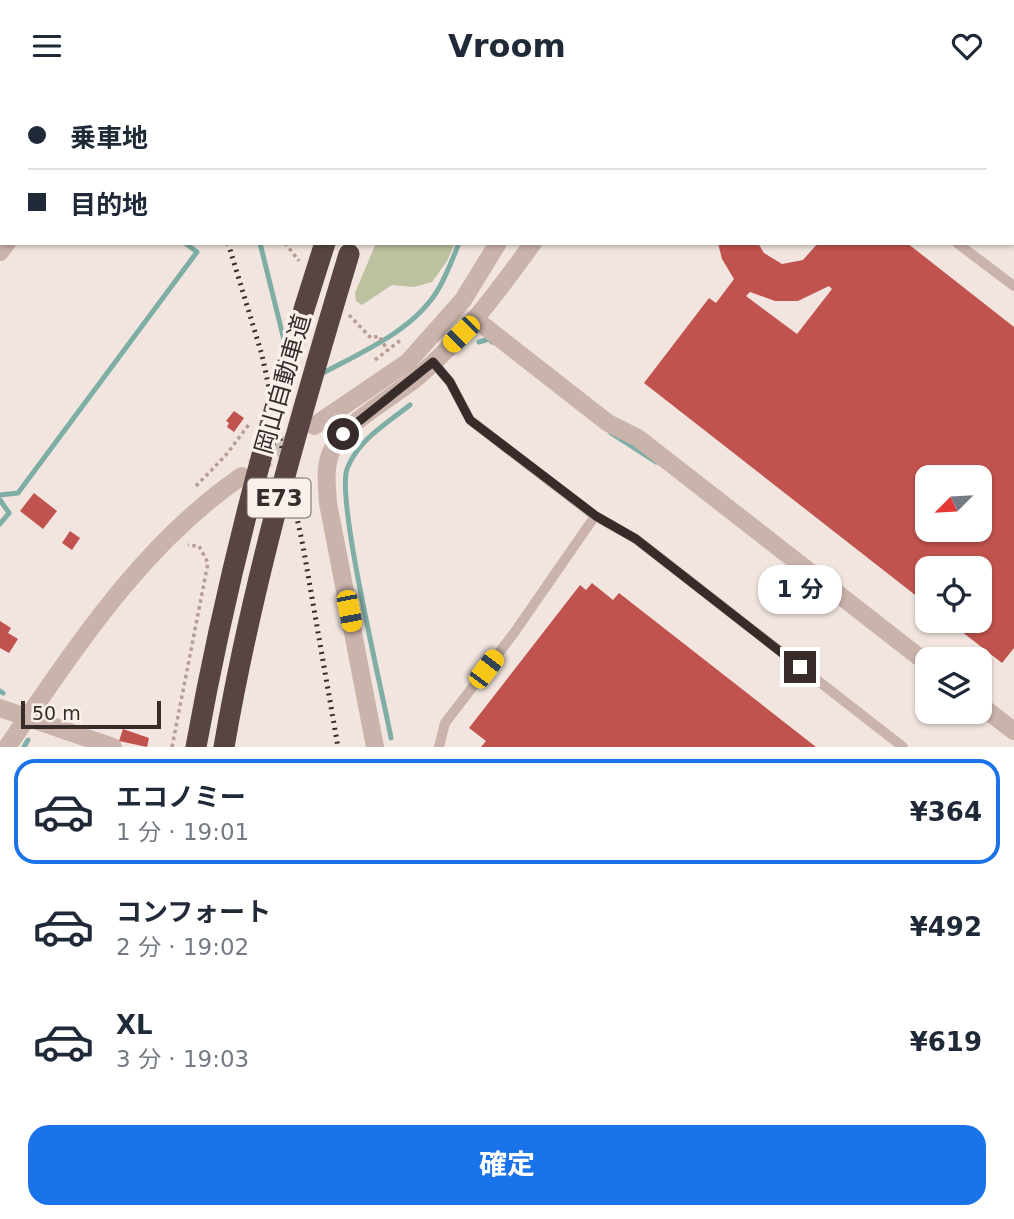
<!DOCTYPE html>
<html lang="ja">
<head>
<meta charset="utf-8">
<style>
  body { margin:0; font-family:"DejaVu Sans","Noto Sans JP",sans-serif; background:#f2f2f3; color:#1f2937; height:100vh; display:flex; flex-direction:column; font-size:26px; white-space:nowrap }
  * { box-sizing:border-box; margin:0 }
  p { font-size:23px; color:#747a83 }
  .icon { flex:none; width:38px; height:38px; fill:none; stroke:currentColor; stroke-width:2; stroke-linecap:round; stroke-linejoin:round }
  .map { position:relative; height:656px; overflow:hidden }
  .panel { display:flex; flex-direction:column; background:#fff; flex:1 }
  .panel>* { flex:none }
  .hud { position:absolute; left:0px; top:0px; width:1015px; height:154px; box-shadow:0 2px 5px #0004; display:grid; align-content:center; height:154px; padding:0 28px; background:#fff }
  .needle { width:46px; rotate:246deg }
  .fabs { position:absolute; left:915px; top:374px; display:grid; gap:14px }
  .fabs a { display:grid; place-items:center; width:77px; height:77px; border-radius:14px; background:#fff; box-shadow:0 2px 5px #0004; font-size:35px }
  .scale { position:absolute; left:21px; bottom:18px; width:140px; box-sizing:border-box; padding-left:7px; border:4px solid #382c2a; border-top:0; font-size:19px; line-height:24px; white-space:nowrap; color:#382c2a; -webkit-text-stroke:5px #f9f0ec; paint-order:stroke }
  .end { position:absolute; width:32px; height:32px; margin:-16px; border:9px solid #382c2a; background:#fff; box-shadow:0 0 0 4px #fff }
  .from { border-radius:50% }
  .bubble { position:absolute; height:49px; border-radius:21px; background:#fff; box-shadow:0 2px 5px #0004; font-size:23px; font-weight:700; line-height:49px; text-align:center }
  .car { position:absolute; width:21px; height:42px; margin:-21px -10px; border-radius:9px; box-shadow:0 0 5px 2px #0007; background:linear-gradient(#f5c518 24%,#345 0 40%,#f5c518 0 76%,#345 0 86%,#f5c518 0) }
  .hud b { display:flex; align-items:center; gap:24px; height:66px; font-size:26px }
  .hud b+b { border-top:2px solid #e0e1e3 }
  .hud i { width:18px; height:18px; background:#1f2937 }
  ul { padding:12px 0 0; list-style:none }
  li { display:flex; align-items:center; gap:21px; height:105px; margin:0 14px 10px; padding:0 14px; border:4px solid transparent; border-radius:21px }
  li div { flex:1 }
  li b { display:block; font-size:26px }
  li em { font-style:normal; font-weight:700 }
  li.on { border-color:#1a73e8 }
  li>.icon { width:63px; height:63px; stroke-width:1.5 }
  .action { display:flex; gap:14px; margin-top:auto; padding:14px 28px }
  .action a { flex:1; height:80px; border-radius:21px; background:#1a73e8; color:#fff; font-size:28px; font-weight:700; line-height:80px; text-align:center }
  header { display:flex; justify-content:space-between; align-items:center; height:91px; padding:0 28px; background:#fff; font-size:32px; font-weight:700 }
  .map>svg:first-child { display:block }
</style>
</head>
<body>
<header><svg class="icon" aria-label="menu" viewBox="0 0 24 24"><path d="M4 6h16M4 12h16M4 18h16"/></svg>Vroom<svg class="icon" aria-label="heart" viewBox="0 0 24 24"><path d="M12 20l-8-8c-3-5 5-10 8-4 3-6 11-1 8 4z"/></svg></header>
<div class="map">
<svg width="1014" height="656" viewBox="0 0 1014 656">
  <rect width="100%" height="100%" fill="#f2e5df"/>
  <path fill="#bcc19f" d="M376,152H455L447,170L432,191L414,196L392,194L362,214L356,210L355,202Z"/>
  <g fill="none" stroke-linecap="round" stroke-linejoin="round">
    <g stroke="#7faea6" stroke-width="5">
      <path d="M87,0L89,2"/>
      <path d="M198,0L199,2"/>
      <path d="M522,2L523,0"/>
      <path d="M260,152L285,253"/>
      <path d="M479,251L489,248L492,251"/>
      <path d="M321,283C362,261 415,239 439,197C447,183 453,167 459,152"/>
      <path d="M611,342L656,371"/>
      <path d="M0,404L18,402L197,161L185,152"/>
      <path d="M0,409L9,422L0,433"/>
      <path d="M0,600L3,602"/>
      <path d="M391,647C383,603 336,409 347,378C358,349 386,333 410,314"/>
      <path d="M24,656L28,649"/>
    </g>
  </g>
  <g fill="#c1534e" fill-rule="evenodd">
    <path d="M718,152H758L764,162L782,173L803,169L818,152H907L1014,236V557L1002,572L948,530H980V478H928V514L644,292L709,207L716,212L734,188L722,168ZM829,195L832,198L797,243L746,205L750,201L775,210H798ZM928,387H980V439H928Z"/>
    <path d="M234,320L244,327L234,341L227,336L229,332L226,330Z"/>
    <path d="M34,402L57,420L43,438L20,420Z"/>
    <path d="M70,440L80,447L72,459L62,452Z"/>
    <path d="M592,492L613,509L619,502L816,656H481L486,650L469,637L580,494L586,499Z"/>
    <path d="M0,530L11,537L8,542L18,548L9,562L0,557Z"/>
    <path d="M123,638L149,647L147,656L119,650Z"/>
  </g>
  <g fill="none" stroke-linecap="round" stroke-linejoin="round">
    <path stroke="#cdc0bb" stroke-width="18" stroke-dasharray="18 9" stroke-linecap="butt" d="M253,377L300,345"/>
    <g stroke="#b69d95" stroke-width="3.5" stroke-dasharray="3.5 3.5" stroke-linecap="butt">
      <path d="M217,0L218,2"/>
      <path d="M285,152L299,170"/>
      <path d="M349,224L371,247L379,245L388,260"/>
      <path d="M375,269L402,248"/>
      <path d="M196,395L226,364L250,332"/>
      <path d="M172,656L208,472L199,455L188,454"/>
    </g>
    <g stroke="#cab3ab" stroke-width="10">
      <path d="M705,0L707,2"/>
      <path d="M844,0L846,2"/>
      <path d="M1013,122H1014"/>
      <path d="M957,152L1014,195"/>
      <path d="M433,271L450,291L470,329L595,425L636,448L903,656"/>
      <path d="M439,656L445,632L514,542L595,425"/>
    </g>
    <g stroke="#cab3ab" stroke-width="18">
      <path d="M120,2L122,0"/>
      <path d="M0,161L7,152"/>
      <path d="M475,228L608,332L638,347L928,573"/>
      <path d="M980,614L1014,640"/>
      <path d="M0,617L113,656"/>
    </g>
    <g stroke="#cab3ab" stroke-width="18">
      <path d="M591,2L592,0"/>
      <path d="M314,335L408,271L463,209L498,152"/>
      <path d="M7,656C76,557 141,454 242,385"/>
      <path d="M375,656L328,412C327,395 324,375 332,359C346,330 396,305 421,283C465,245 499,199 533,152"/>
    </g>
    <g stroke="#584442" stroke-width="21">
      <path d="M356,2L357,0"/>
      <path d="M379,2V0"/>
      <path d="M409,2V0"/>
    </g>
    <g stroke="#382c2a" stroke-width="5" stroke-dasharray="2 5" stroke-linecap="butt">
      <path d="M162,0L163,2"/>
      <path d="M228,152L262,264L303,455L338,656"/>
    </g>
    <g stroke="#584442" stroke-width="21">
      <path d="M196,656C227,484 271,318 325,152"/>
      <path d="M224,656C253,488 300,326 349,163"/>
    </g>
  </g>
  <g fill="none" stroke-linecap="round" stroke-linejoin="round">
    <path stroke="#382c2a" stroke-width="9" d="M343,343L433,271L450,291L470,329L596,425L636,448L800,576"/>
  </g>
  <g text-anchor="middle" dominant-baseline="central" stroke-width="7" stroke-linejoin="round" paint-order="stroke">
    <rect fill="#f9f0ec" stroke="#726764" stroke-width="2" x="247.5" y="387.5" width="63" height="39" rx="5"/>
    <g font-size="23" font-weight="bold" fill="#382c2a">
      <text x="279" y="407">E73</text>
    </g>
    <g font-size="24" fill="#382c2a" stroke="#f9f0ec">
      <text transform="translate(283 293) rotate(-74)">岡山自動車道</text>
    </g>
  </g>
</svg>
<div class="fabs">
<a><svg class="needle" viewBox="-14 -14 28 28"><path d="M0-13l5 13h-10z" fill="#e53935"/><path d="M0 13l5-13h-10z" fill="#747a83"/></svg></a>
<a><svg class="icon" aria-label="locate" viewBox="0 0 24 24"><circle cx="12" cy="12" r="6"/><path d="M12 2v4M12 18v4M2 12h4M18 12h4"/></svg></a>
<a><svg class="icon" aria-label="layers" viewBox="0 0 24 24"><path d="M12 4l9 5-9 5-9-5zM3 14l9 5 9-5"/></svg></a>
</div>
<div class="scale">50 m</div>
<i class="end from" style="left:343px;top:343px"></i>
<i class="end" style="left:800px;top:576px"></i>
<div class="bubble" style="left:758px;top:474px;width:84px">1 分</div>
<i class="car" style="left:461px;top:243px;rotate:225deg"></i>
<i class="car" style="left:349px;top:520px;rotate:169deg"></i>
<i class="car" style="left:486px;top:578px;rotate:37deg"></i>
<div class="hud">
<b><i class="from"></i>乗車地</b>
<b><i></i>目的地</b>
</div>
</div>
<section class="panel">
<ul>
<li class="on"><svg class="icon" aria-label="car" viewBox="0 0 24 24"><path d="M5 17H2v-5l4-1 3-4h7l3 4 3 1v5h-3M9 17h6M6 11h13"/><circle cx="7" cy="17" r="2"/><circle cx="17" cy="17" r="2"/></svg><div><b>エコノミー</b><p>1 分 · 19:01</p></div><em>¥364</em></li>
<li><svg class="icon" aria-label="car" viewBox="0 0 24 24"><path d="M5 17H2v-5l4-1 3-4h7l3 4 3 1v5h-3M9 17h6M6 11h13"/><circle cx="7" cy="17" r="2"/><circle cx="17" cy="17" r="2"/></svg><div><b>コンフォート</b><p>2 分 · 19:02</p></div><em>¥492</em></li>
<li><svg class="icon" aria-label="car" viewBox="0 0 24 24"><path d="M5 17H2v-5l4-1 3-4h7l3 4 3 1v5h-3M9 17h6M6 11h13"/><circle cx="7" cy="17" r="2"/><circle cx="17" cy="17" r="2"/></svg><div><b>XL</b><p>3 分 · 19:03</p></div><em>¥619</em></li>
</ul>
<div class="action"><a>確定</a></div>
</section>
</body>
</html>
